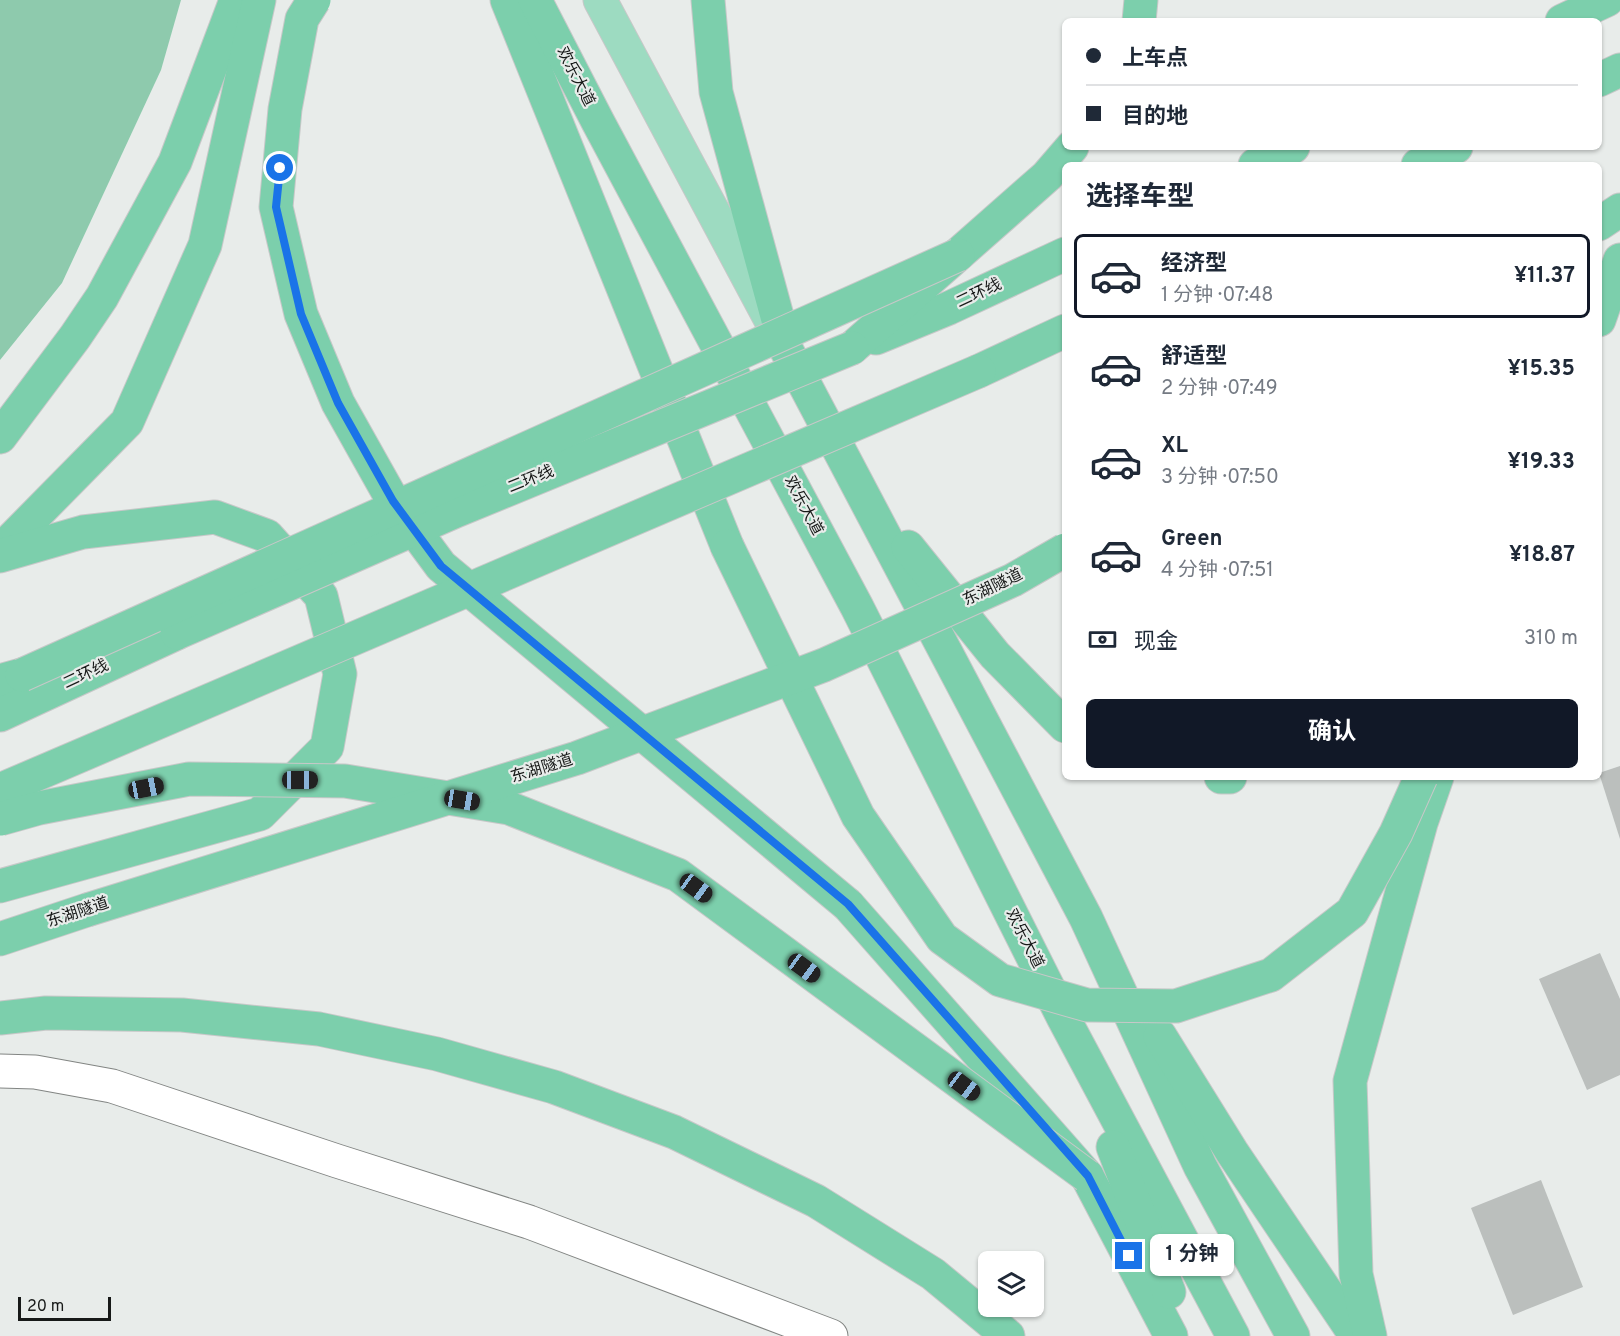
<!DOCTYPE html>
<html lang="zh">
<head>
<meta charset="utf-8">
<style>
  body { margin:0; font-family:Overpass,"Noto Sans SC",sans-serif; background:#f2f2f3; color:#1f2937; height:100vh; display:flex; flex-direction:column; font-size:22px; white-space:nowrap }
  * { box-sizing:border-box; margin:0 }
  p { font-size:20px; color:#747a83 }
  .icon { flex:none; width:33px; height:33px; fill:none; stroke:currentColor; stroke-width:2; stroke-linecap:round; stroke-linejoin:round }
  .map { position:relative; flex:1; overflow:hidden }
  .side { position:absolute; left:1062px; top:162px; width:540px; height:618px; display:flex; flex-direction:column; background:#fff; border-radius:9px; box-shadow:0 2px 4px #0004 }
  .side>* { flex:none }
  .hud { position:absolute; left:1062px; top:18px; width:540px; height:132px; border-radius:9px; box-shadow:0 2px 4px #0004; display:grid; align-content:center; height:132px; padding:0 24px; background:#fff }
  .fabs { position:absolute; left:978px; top:1251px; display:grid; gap:12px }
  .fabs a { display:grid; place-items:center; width:66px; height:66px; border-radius:9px; background:#fff; box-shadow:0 2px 4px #0004; font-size:30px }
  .scale { position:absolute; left:18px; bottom:15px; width:93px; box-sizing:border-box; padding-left:6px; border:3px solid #171918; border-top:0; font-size:16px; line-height:21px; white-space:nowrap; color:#171918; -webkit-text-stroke:4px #e8ecea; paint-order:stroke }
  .end { position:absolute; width:27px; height:27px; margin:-14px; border:8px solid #1a73e8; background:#fff; box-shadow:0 0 0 3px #fff }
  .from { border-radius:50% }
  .bubble { position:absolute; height:42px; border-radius:9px; background:#fff; box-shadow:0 2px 4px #0004; font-size:20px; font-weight:700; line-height:42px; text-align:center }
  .car { position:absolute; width:18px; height:36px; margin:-18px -9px; border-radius:8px; box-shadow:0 0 4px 2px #0007; background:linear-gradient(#222 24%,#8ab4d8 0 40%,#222 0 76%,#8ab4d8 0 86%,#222 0) }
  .hud b { display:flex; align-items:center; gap:21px; height:57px; font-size:22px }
  .hud b+b { border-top:2px solid #e0e1e3 }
  .hud i { width:15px; height:15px; background:#1f2937 }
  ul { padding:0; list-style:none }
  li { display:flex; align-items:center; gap:18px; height:84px; margin:0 12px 9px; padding:0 12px; border:3px solid transparent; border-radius:9px }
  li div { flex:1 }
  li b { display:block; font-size:22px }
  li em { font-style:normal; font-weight:700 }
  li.current { border-color:#111827 }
  li>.icon { width:54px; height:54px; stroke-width:1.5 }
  h2 { padding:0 24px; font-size:27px; line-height:72px }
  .pay { display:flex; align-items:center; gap:15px; height:66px; padding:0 24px; font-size:22px }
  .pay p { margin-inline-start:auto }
  .action { display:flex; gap:12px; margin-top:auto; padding:12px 24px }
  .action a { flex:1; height:69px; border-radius:9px; background:#111827; color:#fff; font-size:24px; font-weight:700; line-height:69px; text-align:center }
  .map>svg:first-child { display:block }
</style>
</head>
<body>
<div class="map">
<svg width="1620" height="1336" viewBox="0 0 1620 1336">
  <rect width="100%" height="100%" fill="#e8ecea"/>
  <path fill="#8ecaad" d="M0,0H181L161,70L62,283L0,360Z"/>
  <g fill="#bbbfbd">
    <path d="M1620,766V839L1599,773Z"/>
    <path d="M1600,953L1620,999V1075L1587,1090L1539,979Z"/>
    <path d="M1541,1180L1583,1287L1513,1315L1471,1208Z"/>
  </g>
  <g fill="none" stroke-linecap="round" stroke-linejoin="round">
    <defs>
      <path id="secondary" d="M0,1071L35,1072L112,1086L337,1161L529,1222L831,1336"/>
      <path id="primary" d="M600,0L773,324"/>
      <g id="trunk">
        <path d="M507,0L727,546"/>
        <path d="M535,0L598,122L857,607L1063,1017L1233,1336"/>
        <path d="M708,0L716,92L786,349L1086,918L1200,1166L1293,1336"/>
        <path d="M1139,21L1141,0"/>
        <path d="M1562,21L1607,0"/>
        <path d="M1599,80L1620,70"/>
        <path d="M1255,165L1293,147"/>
        <path d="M1418,165L1456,147"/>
        <path d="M1599,224L1620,210"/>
        <path d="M1599,320L1620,260"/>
        <path d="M876,338L949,308L1065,254"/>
        <path d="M852,348L1047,176L1072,147"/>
        <path d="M979,371L1065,331"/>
        <path d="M0,437L75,337L102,297L175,162L236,0"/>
        <path d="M908,547L995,655L1065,726"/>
        <path d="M0,551L127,422L205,245L259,0"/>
        <path d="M0,556L83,532L215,517L267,536L321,596L340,674L327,747L260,814L0,886"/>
        <path d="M0,681L50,667"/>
        <path d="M0,715L177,633"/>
        <path d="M1221,777H1230"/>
        <path d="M848,905L1087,1176L1171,1336"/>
        <path d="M0,939L87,910"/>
        <path d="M0,1018L46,1013L182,1015L319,1029L437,1054L554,1087L674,1132L816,1201L933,1274L1008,1336"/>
        <path d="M1160,1036L1232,1152L1356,1336"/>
        <path d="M1113,1147L1169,1292"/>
        <path d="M1370,1336L1356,1274L1350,1081L1421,823L1437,777"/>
      </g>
    </defs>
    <use href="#secondary" stroke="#828583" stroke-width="35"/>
    <use href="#primary" stroke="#c7c8c8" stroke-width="35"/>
    <use href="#trunk" stroke="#c7c8c8" stroke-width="35"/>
    <use href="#secondary" stroke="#fff" stroke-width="33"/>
    <use href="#primary" stroke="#9ddbc1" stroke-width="33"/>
    <use href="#trunk" stroke="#7ccfac" stroke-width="33"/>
    <defs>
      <g id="trunk-bridge">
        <path d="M314,0L302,19L285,109L276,207L301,314L338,403L393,501L441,566L848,905"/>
        <path d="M727,546L858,816L942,938L1000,980L1087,1005L1176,1006L1271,975L1352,912L1396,833L1421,777"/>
        <path d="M177,633L456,511L852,348"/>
        <path d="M22,675L958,255"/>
        <path d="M0,790L979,371"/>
        <path d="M0,819L39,808L189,779L345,781L509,808L678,875L1087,1176"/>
        <path d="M87,910L577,758L824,665L1013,580L1065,550"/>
      </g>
    </defs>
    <use href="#trunk-bridge" stroke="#c7c8c8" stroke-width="35" stroke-linecap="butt"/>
    <use href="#trunk-bridge" stroke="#7ccfac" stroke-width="33"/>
  </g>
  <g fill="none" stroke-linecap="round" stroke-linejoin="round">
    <path stroke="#1a73e8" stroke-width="8" d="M280,168L276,207L301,314L338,403L393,501L441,566L848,904L1088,1176L1129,1256"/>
  </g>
  <g text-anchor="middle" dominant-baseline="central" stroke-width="4.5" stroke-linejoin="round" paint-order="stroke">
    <g font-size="16" fill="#171918" stroke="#e8ecea">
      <text transform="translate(575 77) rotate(63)">欢乐大道</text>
      <text transform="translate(979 294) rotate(-25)">二环线</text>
      <text transform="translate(531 480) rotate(-22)">二环线</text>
      <text transform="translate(803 506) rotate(62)">欢乐大道</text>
      <text transform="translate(993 588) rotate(-26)">东湖隧道</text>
      <text transform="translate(86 675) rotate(-25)">二环线</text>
      <text transform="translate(542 769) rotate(-17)">东湖隧道</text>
      <text transform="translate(78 913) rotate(-18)">东湖隧道</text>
      <text transform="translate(1024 939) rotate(63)">欢乐大道</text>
    </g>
  </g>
</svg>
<div class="fabs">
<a><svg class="icon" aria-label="layers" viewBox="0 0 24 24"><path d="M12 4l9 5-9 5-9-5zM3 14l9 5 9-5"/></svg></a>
</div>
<div class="scale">20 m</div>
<i class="end from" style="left:280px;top:168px"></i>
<i class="end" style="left:1129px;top:1256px"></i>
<div class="bubble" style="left:1150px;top:1234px;width:84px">1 分钟</div>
<i class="car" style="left:300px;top:780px;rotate:90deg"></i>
<i class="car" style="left:146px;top:788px;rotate:79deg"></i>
<i class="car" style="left:462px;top:800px;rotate:99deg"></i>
<i class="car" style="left:696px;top:888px;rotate:126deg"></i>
<i class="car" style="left:804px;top:968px;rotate:126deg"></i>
<i class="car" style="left:964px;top:1086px;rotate:127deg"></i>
<div class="hud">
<b><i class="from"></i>上车点</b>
<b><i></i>目的地</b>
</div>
<section class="side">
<h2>选择车型</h2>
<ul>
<li class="current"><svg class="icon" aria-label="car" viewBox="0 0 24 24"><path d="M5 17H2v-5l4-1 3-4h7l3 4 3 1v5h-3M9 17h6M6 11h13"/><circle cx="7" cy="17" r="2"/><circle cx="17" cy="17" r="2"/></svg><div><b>经济型</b><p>1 分钟 · 07:48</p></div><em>¥11.37</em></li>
<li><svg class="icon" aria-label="car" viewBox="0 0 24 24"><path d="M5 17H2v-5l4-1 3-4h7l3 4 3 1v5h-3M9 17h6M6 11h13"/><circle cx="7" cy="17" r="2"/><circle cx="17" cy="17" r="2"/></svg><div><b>舒适型</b><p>2 分钟 · 07:49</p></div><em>¥15.35</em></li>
<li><svg class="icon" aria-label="car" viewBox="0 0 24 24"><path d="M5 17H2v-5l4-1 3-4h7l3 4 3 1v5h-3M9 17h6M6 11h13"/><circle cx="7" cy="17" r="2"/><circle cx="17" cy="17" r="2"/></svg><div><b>XL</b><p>3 分钟 · 07:50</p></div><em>¥19.33</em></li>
<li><svg class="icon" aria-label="car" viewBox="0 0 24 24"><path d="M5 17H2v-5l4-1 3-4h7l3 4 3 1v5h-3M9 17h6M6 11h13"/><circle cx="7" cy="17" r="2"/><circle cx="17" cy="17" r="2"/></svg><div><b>Green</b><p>4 分钟 · 07:51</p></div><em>¥18.87</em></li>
</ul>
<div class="pay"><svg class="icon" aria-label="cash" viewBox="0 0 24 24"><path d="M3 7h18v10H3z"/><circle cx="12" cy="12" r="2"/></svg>现金<p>310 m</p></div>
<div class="action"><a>确认</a></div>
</section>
</div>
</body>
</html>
